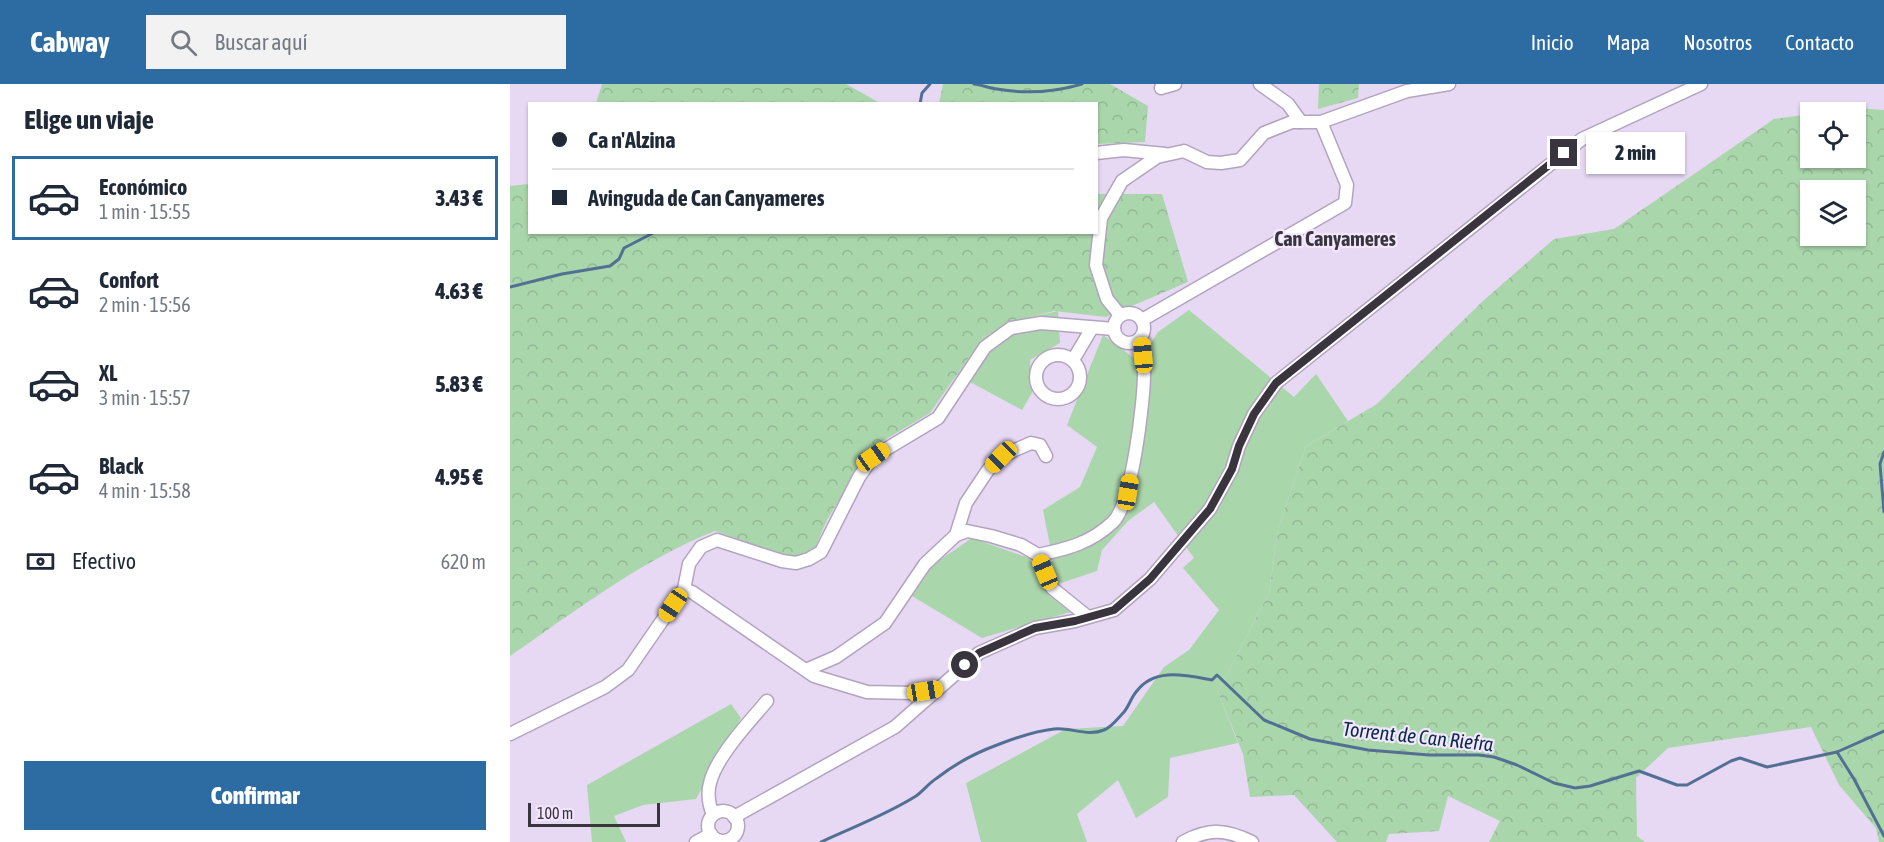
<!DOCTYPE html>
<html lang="es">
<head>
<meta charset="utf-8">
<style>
  body { margin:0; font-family:"Asap Condensed",sans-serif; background:#f2f2f3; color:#1f2937; height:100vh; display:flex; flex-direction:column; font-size:22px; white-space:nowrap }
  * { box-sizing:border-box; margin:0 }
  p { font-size:20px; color:#747a83 }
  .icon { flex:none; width:33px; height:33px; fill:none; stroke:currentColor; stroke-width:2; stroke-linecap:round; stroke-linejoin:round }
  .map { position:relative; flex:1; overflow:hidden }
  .details { display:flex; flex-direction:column; background:#fff; width:510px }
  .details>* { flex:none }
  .top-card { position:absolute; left:18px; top:18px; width:570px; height:132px; border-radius:0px; box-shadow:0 2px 4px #0004; display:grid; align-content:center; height:132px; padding:0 24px; background:#fff }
  .controls { position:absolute; left:1290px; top:18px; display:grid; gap:12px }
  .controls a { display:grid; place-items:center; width:66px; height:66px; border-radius:0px; background:#fff; box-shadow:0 2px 4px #0004; font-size:30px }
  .scale { position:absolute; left:18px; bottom:15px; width:132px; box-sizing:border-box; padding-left:6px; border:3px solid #39343e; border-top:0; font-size:16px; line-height:21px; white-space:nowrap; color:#39343e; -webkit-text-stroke:4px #f3e7fd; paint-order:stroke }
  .end { position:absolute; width:27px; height:27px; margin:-14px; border:8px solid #39343e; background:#fff; box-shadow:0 0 0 3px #fff }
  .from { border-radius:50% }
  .bubble { position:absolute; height:42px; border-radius:0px; background:#fff; box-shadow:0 2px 4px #0004; font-size:20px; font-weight:800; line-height:42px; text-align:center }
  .car { position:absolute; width:18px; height:36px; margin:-18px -9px; border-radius:8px; box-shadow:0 0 4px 2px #0007; background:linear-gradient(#f5c518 24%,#345 0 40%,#f5c518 0 76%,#345 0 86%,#f5c518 0) }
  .top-card b { display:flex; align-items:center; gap:21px; height:57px; font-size:22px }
  .top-card b+b { border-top:2px solid #e0e1e3 }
  .top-card i { width:15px; height:15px; background:#1f2937 }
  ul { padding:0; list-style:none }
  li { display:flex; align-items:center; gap:18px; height:84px; margin:0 12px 9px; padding:0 12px; border:3px solid transparent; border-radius:0px }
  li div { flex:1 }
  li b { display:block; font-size:22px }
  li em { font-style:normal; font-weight:800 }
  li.current { border-color:#2c6ca2 }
  li>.icon { width:54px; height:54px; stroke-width:1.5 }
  h2 { padding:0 24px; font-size:27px; line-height:72px }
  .pay { display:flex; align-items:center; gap:15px; height:66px; padding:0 24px; font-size:22px }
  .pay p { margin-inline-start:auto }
  .cta { display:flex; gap:12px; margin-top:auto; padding:12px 24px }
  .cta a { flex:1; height:69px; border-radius:0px; background:#2c6ca2; color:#fff; font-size:24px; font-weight:800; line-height:69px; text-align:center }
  header { display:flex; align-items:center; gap:36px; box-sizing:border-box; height:84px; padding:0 30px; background:#2c6ca2; color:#fff }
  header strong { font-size:28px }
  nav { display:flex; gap:33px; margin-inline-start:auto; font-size:21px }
  .search { width:420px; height:54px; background:#f2f2f3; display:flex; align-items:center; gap:15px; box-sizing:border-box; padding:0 21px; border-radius:0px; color:#747a83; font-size:22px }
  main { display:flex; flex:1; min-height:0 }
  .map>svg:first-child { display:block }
</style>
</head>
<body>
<header>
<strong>Cabway</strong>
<div class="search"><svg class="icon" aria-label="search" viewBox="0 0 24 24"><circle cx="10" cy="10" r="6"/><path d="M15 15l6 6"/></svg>Buscar aquí</div>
<nav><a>Inicio</a><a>Mapa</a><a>Nosotros</a><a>Contacto</a></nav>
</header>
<main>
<section class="details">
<h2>Elige un viaje</h2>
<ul>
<li class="current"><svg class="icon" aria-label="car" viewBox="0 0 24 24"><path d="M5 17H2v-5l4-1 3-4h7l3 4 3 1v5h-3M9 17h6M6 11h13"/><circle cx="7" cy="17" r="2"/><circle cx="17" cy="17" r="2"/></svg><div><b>Económico</b><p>1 min · 15:55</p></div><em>3.43 €</em></li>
<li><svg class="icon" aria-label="car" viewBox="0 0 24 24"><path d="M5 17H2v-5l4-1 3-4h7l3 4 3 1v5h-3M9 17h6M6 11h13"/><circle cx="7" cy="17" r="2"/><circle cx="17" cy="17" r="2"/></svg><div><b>Confort</b><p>2 min · 15:56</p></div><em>4.63 €</em></li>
<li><svg class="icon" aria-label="car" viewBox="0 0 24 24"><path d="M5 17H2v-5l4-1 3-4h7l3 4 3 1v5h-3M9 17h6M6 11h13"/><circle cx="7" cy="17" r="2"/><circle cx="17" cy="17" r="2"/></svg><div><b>XL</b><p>3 min · 15:57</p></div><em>5.83 €</em></li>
<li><svg class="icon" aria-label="car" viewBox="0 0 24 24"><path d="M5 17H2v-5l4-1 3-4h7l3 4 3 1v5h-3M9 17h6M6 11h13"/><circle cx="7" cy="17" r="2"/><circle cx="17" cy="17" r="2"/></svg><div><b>Black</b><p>4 min · 15:58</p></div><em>4.95 €</em></li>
</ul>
<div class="pay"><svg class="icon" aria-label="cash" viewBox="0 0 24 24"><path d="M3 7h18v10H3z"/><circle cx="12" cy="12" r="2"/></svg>Efectivo<p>620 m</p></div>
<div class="cta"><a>Confirmar</a></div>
</section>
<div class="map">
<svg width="1374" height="758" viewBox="0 0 1374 758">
  <defs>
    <pattern id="forest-crowns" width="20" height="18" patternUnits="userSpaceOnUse" patternTransform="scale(1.5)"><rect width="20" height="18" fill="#aad6ac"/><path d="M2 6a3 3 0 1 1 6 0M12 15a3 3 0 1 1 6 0" fill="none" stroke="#93b895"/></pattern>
  </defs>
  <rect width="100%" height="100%" fill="#e7d8f4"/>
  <g fill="#aad6ac">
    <path d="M679,226L784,313L806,290L838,337L796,362L768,445L759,509L708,608L728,659L660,674L658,713L626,734L608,696L567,730L577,758H471L456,699L556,645L613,642L654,583L679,566L709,526L673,484L684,474L644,418L618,437L592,466L587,487L536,504L540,512L560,528L472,554L402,512L424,480L462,454L519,474L524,482L543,477L533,426L570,403L587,363L557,341L593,251L629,278L648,248Z"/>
    <path d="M548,227L550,259L520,276L522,309L512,326L447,291L473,253L509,236Z"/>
    <path d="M221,620L231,634L186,715L133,721L104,732L116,758H82L77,701Z"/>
  </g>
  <g fill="url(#forest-crowns)" fill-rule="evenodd">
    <path d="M92,0H336L370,19H86Z"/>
    <path d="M433,0H600L638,22L635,58L587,60L586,20L429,19Z"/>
    <path d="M809,0H849L848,14L808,25Z"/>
    <path d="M1346,24L1374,26V758H1369L1366,744L1329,701L1301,643L1158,664L1126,694L1127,752L1135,758H979L990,737L938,712L929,747L879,750L876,758H827L784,711L740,713L733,670L708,608L759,509L768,445L796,362L867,320L974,216L1044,155L1104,145L1264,35L1300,30V74H1346V28H1311ZM1300,106H1346V152H1300Z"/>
    <path d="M19,100L20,148H586L587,110H652L678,198L596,233L544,227L509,236L473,253L420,329L361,364L317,436L303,468L280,473L205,447C133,475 64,528 0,572V102Z"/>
  </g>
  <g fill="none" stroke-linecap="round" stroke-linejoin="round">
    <g stroke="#527093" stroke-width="3">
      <path d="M464,0C472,1 479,4 487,5C515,10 545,8 572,0"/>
      <path d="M410,20L412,9L420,0"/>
      <path d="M0,203L52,190L100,182L109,175L114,164L145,148"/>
      <path d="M1374,368L1370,380L1374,428"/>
      <path d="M1327,668L1344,695L1374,752"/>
      <path d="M311,758C343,743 376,731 406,712C413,707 419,699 427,694C445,680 465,669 487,661C505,654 524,647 544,645C561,643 577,653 594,646C602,643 608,634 614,628C619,622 621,614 626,608C644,583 675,591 702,596L707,591L754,636L800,655L858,666L919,671H969L984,673L1007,681L1044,699L1065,704L1080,702L1129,687L1167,701H1177L1221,677L1230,674L1257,683L1327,668L1374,647"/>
    </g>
    <defs>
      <g id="minor">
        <path d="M750,0L778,20L791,38"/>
        <path d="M651,4L665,0"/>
        <path d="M586,69L614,66L655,70"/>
        <circle cx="619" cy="244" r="15"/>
        <path d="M610,231L597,215L586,181L591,134L612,97L647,73L674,67L697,78L711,79L730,76L754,49L782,38H811L897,7L939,0"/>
        <path d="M632,236L835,119L837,101L811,38"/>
        <circle cx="548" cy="293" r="22"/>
        <path d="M563,276L582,244"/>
        <path d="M446,451L457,447L481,452L511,461L528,471L542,504L578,533"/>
        <path d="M528,471C557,465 581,459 603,438C622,420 634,317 634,290C634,277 632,265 631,253"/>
        <path d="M174,505L182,508L304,592L357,608L403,609L427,605"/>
        <path d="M296,586L326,573L375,539L415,480L446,451L456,419L478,386L491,373L505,366L521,359L530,361L536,372"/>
        <path d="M0,650L95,603L118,586L174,505L179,480L191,463L207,456L272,477L286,479L299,475L311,468L349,393L363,373L428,334L475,263L501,244L531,239L604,245"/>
        <circle cx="213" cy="742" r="15"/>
        <path d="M203,731C199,721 197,710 200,699C206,673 240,637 257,617"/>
        <path d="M224,733L385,643L469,569L525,544L565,537L604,526L640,495L700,425L722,385L729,362L744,330L766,299L1072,55L1191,0"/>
        <path d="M186,758L201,750"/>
        <path d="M673,758C699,744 716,745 742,758"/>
      </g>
    </defs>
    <use href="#minor" stroke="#b2a4be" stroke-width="15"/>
    <use href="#minor" stroke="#fff" stroke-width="12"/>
  </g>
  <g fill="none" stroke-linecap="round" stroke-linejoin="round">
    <path stroke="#39343e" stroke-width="8" d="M455,581L469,569L525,544L565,537L604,526L640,495L700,425L722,385L729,362L744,330L766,299L1054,69"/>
  </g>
  <g text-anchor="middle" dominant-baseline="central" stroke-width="4.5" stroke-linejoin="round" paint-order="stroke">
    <g font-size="20" font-weight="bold" fill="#39343e" stroke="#f3e7fd">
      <text x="825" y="154">Can Canyameres</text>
    </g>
    <g font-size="20" font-style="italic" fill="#082a4a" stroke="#f3e7fd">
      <text transform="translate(908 652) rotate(6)">Torrent de Can Riefra</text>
    </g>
  </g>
</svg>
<div class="controls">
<a><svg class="icon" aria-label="locate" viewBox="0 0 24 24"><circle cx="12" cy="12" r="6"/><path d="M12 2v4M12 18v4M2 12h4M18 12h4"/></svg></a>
<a><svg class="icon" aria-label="layers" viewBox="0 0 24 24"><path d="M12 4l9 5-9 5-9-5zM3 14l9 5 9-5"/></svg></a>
</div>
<div class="scale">100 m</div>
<i class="end from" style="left:455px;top:581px"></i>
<i class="end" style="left:1054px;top:69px"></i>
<div class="bubble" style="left:1076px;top:48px;width:99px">2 min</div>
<i class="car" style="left:633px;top:271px;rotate:355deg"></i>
<i class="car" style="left:363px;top:373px;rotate:55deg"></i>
<i class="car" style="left:491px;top:373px;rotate:225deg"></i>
<i class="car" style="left:618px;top:408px;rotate:9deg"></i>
<i class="car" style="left:535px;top:488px;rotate:337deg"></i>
<i class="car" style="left:163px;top:521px;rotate:214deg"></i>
<i class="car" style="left:415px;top:607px;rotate:81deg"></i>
<div class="top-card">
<b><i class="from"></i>Ca n'Alzina</b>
<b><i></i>Avinguda de Can Canyameres</b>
</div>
</div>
</main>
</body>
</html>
